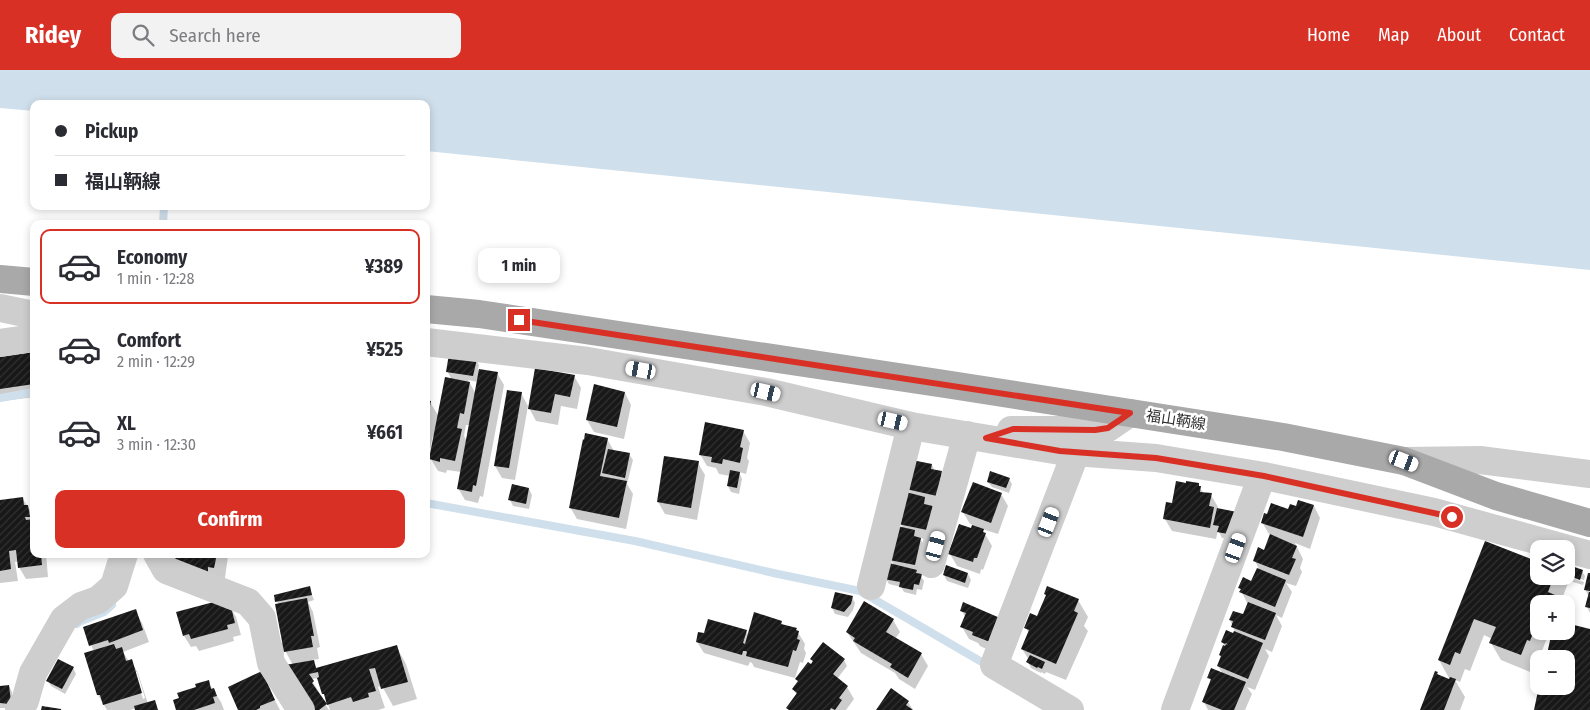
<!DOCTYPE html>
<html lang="en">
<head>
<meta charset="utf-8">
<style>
  body { margin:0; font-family:"Fira Sans Condensed","Noto Sans JP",sans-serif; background:#f2f2f3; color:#2b2b33; height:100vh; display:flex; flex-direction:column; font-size:19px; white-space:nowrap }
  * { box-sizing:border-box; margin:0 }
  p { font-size:16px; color:#7c7c81 }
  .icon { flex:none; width:28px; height:28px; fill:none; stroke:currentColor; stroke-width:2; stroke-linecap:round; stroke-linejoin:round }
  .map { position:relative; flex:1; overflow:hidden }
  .panel { position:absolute; left:30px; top:150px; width:400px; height:338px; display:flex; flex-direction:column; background:#fff; border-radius:10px; box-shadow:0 2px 8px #0003 }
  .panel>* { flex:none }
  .guide { position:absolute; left:30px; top:30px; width:400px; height:110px; border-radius:10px; box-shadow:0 2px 8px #0003; display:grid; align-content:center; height:110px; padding:0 25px; background:#fff }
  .controls { position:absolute; left:1530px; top:470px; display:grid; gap:10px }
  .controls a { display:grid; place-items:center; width:45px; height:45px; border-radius:10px; background:#fff; box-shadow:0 2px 8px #0003; font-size:25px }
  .end { position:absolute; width:22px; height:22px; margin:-11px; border:6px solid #d93025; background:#fff; box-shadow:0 0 0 2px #fff }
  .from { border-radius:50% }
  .bubble { position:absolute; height:35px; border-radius:10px; background:#fff; box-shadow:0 2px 8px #0003; font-size:16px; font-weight:700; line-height:35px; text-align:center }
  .car { position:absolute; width:15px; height:30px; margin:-15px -8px; border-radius:6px; box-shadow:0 0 4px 1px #0007; background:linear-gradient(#fff 24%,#345 0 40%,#fff 0 76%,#345 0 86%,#fff 0) }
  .guide b { display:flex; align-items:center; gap:18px; height:48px; font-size:19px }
  .guide b+b { border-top:1px solid #e1e1e2 }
  .guide i { width:12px; height:12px; background:#2b2b33 }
  ul { padding:9px 0 0; list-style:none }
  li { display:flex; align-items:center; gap:15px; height:75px; margin:0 10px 8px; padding:0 15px; border:2px solid transparent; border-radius:10px }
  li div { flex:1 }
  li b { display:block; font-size:19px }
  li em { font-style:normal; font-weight:700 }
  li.selected { border-color:#d93025 }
  li>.icon { width:45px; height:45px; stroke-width:1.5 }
  .primary-button { display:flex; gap:10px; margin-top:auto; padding:10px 25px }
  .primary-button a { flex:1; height:58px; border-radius:10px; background:#d93025; color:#fff; font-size:20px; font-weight:700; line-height:58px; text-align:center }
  header { display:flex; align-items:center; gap:30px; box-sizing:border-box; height:70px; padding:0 25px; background:#d93025; color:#fff }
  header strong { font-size:24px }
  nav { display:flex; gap:28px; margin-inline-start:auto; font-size:18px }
  .search { width:350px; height:45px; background:#f2f2f3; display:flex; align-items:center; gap:12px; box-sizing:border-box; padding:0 18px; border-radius:10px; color:#7c7c81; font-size:19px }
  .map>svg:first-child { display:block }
</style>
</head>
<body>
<header>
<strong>Ridey</strong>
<div class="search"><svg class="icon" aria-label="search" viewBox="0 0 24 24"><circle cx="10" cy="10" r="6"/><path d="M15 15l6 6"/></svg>Search here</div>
<nav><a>Home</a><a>Map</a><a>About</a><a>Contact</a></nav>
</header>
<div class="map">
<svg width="1590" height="640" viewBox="0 0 1590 640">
  <defs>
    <pattern id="building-hatch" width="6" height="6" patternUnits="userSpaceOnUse" patternTransform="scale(1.25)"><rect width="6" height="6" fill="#181818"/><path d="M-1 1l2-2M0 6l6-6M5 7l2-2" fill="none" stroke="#313131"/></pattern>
  </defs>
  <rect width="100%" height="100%" fill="#fff"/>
  <path fill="#cfdfeb" d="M0,0H1590V200L426,81V34H34V41L0,38Z"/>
  <g fill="#0003" fill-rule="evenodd">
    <path d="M34,284V327L3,331L0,325V289Z"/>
    <path d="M476,290L479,295L478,300L497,303L504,315L483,427L480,426L478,433L465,430L458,418L461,402L447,400L446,403L438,401L431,389L435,366L433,365L426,399V331L430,332L439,347L452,310L447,301ZM468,310L478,312L476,324ZM466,355H470L467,371L464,366Z"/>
    <path d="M574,306L581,318L577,339L561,336L558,355L536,351L528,336L515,410L502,408L495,396L521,323L529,338Z"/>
    <path d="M625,323L631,335L624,369L594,362L587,350Z"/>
    <path d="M743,361L750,373L747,388L749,391L746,404L739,402L742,409L739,424L731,422L728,416L730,406L719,404L716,398L707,396L700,384Z"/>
    <path d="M607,369L614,381L629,384L633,390L627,414L633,424L626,459L577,449L570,437Z"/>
    <path d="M698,393L705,405L697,450L665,444L658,432Z"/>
    <path d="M932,395L935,401L941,403L948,415L943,437L931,435L939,449L934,471L920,468L927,481L921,506L924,511L922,520L917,519L916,525L904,522L901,517L889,514L886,509L894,495L890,489L903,458L900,453L911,425L908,419Z"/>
    <path d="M1009,409L1012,414L1009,423L992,417L988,412Z"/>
    <path d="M1198,415L1204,424L1211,425L1218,437L1217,439L1231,469L1222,468L1218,460L1216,469L1172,461L1165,449L1173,435Z"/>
    <path d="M529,419L532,425L529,439L513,436L510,430Z"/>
    <path d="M1001,424L1008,436L998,464L982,459L992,476L983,500L981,499L980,504L957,496L950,484L971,459L973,455L970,454L963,442Z"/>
    <path d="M22,428L34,446V484H48H46L48,507L26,509L19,497V492H15L18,511L0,513V431Z"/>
    <path d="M1314,436L1320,448L1310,479L1295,473L1303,489L1300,498L1302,502L1296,516L1286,513L1292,522L1282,548L1276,545L1282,556L1272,582L1265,579L1269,586L1255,620L1247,617L1252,624L1245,640H1208L1204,632L1212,613L1209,608L1223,604L1218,596L1222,588L1220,585L1224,575L1222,572L1234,565L1235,562L1230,550L1243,546L1248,535L1240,518L1252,513L1260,501L1255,491L1265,481L1271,465L1269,464L1262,452L1297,437Z"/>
    <path d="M1486,472L1539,506H1565L1584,512L1583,515L1566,510L1568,513L1560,534H1539V561H1550L1539,588L1537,586L1530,602L1501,590L1491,573L1492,569L1484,565L1470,601L1465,599L1460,612L1455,610L1465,627L1460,640H1421L1437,603L1439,607L1450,611L1451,608H1449L1439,590Z"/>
    <path d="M174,484H237L236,487L228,486L224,515Z"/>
    <path d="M1582,501L1585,506L1584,510L1566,504Z"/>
    <path d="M968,504L971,510L968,518L947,511L944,505Z"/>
    <path d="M1590,504V543L1587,537L1589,527L1585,519Z"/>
    <path d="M309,517L314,530L308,532L313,542L320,577L317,578L319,589L312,590L317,599L396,576L406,594L417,629L393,636L382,616L378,617L385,638L378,640H330L319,608L311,609L320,624H318L329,640H308L293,595L283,577L284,585L281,586L278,566L284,576L279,535L277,531Z"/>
    <path d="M852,527L855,533L853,540L848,547L835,544L832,538Z"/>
    <path d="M1078,530L1088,547L1084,556L1088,561L1066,610L1046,602L1045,604L1041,602V603L1031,598L1028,592L1029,590L1022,579L1029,563L1026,558Z"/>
    <path d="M964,534L997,584L980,576L978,573L969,569L962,557L966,548L961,540Z"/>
    <path d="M229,535L236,547L241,565L233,567L234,571L199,581L196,576L191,577L184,566Z"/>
    <path d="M135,541L142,553L149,572L123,582L128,590L131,591L138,603L148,634L154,632L158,640H136V638L131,640H107L98,625L94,582L84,557ZM134,602H137L145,628L143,629Z"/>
    <path d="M893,550L900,562L895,569L921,584L928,596L915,619L899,609L895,603L861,583L847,562Z"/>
    <path d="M781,552L784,556L796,559L805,574L804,579L806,583L803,593L800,592L795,608L754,597L752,593L750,592L748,596L704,583L697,572L746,561L749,566Z"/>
    <path d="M811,589L844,590L847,596L837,609L847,617L854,629L846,640H789L787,638L797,625L793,619L813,593Z"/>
    <path d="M73,598L76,604L65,624L51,616L48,611Z"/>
    <path d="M261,603L280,640H239Z"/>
    <path d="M208,612L221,632L224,640H177L180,629Z"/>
    <path d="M9,616L12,622L13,638H0V617Z"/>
    <path d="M908,632L913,640H877Z"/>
  </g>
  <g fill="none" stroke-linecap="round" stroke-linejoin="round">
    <g stroke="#cfdfeb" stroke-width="8">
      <path d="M163,154L164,136"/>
      <path d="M0,328L34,322"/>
      <path d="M426,433L635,471L778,504L860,521L980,591"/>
      <path d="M77,554L79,552L104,542L112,535"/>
    </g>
  </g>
  <g fill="url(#building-hatch)">
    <path d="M34,282V314L0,319V287Z"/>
    <path d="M449,284L477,289L473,306L446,302Z"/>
    <path d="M535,298L575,305L570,327L555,324L551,343L528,339Z"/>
    <path d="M479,299L498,302L476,416L473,415L472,422L457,419Z"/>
    <path d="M445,307L470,312L464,344L460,343L457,358L462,359L455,391L440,388V392L429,389Z"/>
    <path d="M594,314L625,322L617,357L586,350Z"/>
    <path d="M507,320L522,322L509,398L494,396Z"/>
    <path d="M426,330L431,331L427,350H426Z"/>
    <path d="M705,352L744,360L740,377L743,378L740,393L723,389L722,394L711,392L712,387L699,385Z"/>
    <path d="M585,363L608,368L600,406L627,411L619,448L569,438L583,369L584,370Z"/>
    <path d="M608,379L630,383L625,408L602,403Z"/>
    <path d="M664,386L699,391L691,438L657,432Z"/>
    <path d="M912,390L932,394L931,399L942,401L937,426L906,419Z"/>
    <path d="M730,400L740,402L737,418L727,416Z"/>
    <path d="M990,401L1010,408L1006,418L987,412Z"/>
    <path d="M1176,411L1186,413V411L1199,413V416H1201L1200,422L1212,423L1209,436L1214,437L1210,458L1163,449L1166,432L1172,433Z"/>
    <path d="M973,412L1002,423L991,453L961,442Z"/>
    <path d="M512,414L529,418L526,434L508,430Z"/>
    <path d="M906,422L925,427L924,434L933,436L927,460L898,454Z"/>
    <path d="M23,427L24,435H28L30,447H25L26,450L34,449V484H41L42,495L18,498L16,480L9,481L11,499L0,501V430Z"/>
    <path d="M1298,430L1314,435L1303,467L1261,453L1264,443L1267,444L1271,433L1288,439L1290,434L1296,436Z"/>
    <path d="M1217,438L1237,442L1228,464L1217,462L1219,456L1213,455Z"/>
    <path d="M959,454L971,458L972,455L984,459L983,462L986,463L977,488H974L973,492L948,484Z"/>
    <path d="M897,456L915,460L914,466L921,468L915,495L889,490Z"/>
    <path d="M1270,464L1297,476L1292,488L1296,489L1289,505L1253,491L1258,477L1264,480Z"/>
    <path d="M1485,471L1539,492V506H1554L1548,522L1555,525L1552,534H1539V547L1530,571L1527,570L1521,585L1489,573L1496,557L1474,549L1460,584L1455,582L1450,595L1438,590Z"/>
    <path d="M174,484H217L214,498L208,497V502L173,493Z"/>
    <path d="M889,493L917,500L916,503L922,504L919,515L914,514L913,520L899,517L900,512L884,509Z"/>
    <path d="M1566,494L1583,500L1580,510L1566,505Z"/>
    <path d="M946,495L968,503L965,513L943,505Z"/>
    <path d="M1257,498L1286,510L1275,537L1239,522L1241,519L1238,518L1243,507L1251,511Z"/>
    <path d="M1588,503H1590V521L1584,520Z"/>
    <path d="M310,516L312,525L275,532L274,525Z"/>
    <path d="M1047,516L1079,529L1074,541L1078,543L1056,594L1021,579L1029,560L1024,558L1030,543L1037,546L1046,525L1044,524Z"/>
    <path d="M835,522L853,526L851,534L844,542L831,538Z"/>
    <path d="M1589,522H1590V538L1585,537Z"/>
    <path d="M307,528L314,566H311L313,577L284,582L275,534Z"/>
    <path d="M225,529L230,533L235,553L227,555L228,559L191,569L189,564L183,566L176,542Z"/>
    <path d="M864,531L894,549L886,562L922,583L908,608L890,597L892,594L853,571L855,568L846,562Z"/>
    <path d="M963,532L1000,548L990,572L972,565L973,562L960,557L966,543L960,541Z"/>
    <path d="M1248,532L1276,543L1265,570L1231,557L1233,551L1229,550L1233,541L1243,544Z"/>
    <path d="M136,539L143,560L109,573L108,570L89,576L83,557Z"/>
    <path d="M754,542L782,551L781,554L797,558L796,560L799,561L797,569L800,570L796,581L793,580L788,597L746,586L747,582L746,581H743L742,585L696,572L698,562L704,563L708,549L747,560L743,573L745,574Z"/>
    <path d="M1566,553L1590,559V640H1534L1539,616H1566V589H1546L1552,561H1566Z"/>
    <path d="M1226,560L1233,563L1234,561L1263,573L1248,609L1217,596L1221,586L1219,585L1223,575L1225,576L1226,574L1228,575L1226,573L1225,574L1221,572Z"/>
    <path d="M823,572L845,589L833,604L848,616L839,628L842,630L835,640L831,638L830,640H789L786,638L797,623L792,619L798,611L795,609L808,592L811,594L813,591L810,589Z"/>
    <path d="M114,574L116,579L122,577L126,591L132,589L142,623L103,635L100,625H97L84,583Z"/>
    <path d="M397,575L408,612L381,619L375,598L369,599L376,621L368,623L369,627L353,632L351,627L327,635L324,624H322L317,608L319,607L318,602L309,604L314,611L312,613L327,634L319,640H308L279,596L314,590L316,598Z"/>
    <path d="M1030,585L1045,592L1042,599L1038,597L1037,598L1026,592Z"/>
    <path d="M58,589L74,597L62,619L46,611Z"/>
    <path d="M1211,598L1246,612L1234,640H1222L1202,632L1211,609L1207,608Z"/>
    <path d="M262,601L275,630L260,636V638L256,640H238L228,617Z"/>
    <path d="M1435,601L1438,602L1437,604L1449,609L1450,607L1456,609L1444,640H1420Z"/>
    <path d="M209,610L211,619L214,618L217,626L213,627L215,633L194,640H176L173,630L179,628L177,623L196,617L195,614Z"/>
    <path d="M9,615L11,632L9,634L0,633V616Z"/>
    <path d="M891,618L909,631L906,635L913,640H876Z"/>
    <path d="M155,630L158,640H135L134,636Z"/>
    <path d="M42,636L61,639V640H41Z"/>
  </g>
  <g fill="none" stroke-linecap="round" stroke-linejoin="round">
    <g stroke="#cecece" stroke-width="28">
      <path d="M0,238L34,245"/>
      <path d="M426,272L588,291L766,322L911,356L1060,381L1156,388L1264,406L1434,442L1590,485"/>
      <path d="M0,273L34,268"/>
      <path d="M1011,360H1095L1108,358L1130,343"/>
      <path d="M157,484L166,500L248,532L262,548L271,593L301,640"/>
      <path d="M931,494L967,365"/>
      <path d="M871,516L911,356"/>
      <path d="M19,640L25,631L33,603L64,549L81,536L98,530L114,516L124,484"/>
      <path d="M1070,640L994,595L1076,382"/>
      <path d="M1175,640L1262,406"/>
    </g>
    <path stroke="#cecece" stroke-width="28" d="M1404,391L1480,390L1590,404"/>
    <g stroke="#a9a9a9" stroke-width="28">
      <path d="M0,209L34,212"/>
      <path d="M426,239L479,244L945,314L1283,367L1404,391L1496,426L1590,453"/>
    </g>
  </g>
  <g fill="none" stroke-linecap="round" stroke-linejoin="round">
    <path stroke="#d93025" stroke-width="6" d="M519,250L1130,343L1108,358L1095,360L1013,359L986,368L1060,381L1156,388L1264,406L1452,447"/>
  </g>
  <g text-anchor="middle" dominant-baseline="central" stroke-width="5" stroke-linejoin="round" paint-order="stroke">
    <g font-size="15" fill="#313131" stroke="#fff">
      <text transform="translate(1176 350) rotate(9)">福山鞆線</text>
    </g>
  </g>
</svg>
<div class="controls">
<a><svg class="icon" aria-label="layers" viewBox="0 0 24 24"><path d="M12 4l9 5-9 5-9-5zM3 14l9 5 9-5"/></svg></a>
<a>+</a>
<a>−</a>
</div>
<i class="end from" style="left:1452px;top:447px"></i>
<i class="end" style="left:519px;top:250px"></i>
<div class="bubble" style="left:478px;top:178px;width:82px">1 min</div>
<i class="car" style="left:641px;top:300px;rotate:280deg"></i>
<i class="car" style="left:766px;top:322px;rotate:103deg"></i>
<i class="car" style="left:893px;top:351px;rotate:103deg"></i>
<i class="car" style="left:1404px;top:391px;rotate:111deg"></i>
<i class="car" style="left:1049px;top:452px;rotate:21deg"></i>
<i class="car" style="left:936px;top:476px;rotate:15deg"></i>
<i class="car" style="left:1236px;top:478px;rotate:20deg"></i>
<div class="guide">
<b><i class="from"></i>Pickup</b>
<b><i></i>福山鞆線</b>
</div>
<section class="panel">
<ul>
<li class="selected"><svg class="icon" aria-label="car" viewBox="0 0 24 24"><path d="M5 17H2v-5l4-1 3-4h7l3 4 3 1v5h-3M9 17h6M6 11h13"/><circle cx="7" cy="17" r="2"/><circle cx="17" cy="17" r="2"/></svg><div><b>Economy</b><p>1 min · 12:28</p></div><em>¥389</em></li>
<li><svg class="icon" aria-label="car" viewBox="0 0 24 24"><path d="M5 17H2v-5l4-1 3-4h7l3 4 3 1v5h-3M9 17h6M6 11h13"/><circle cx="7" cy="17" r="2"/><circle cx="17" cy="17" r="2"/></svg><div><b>Comfort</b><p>2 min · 12:29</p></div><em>¥525</em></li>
<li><svg class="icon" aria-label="car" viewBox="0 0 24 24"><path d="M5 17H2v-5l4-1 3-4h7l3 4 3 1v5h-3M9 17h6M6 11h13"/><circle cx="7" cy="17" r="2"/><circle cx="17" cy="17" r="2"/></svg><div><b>XL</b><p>3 min · 12:30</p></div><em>¥661</em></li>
</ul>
<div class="primary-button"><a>Confirm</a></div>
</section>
</div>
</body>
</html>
